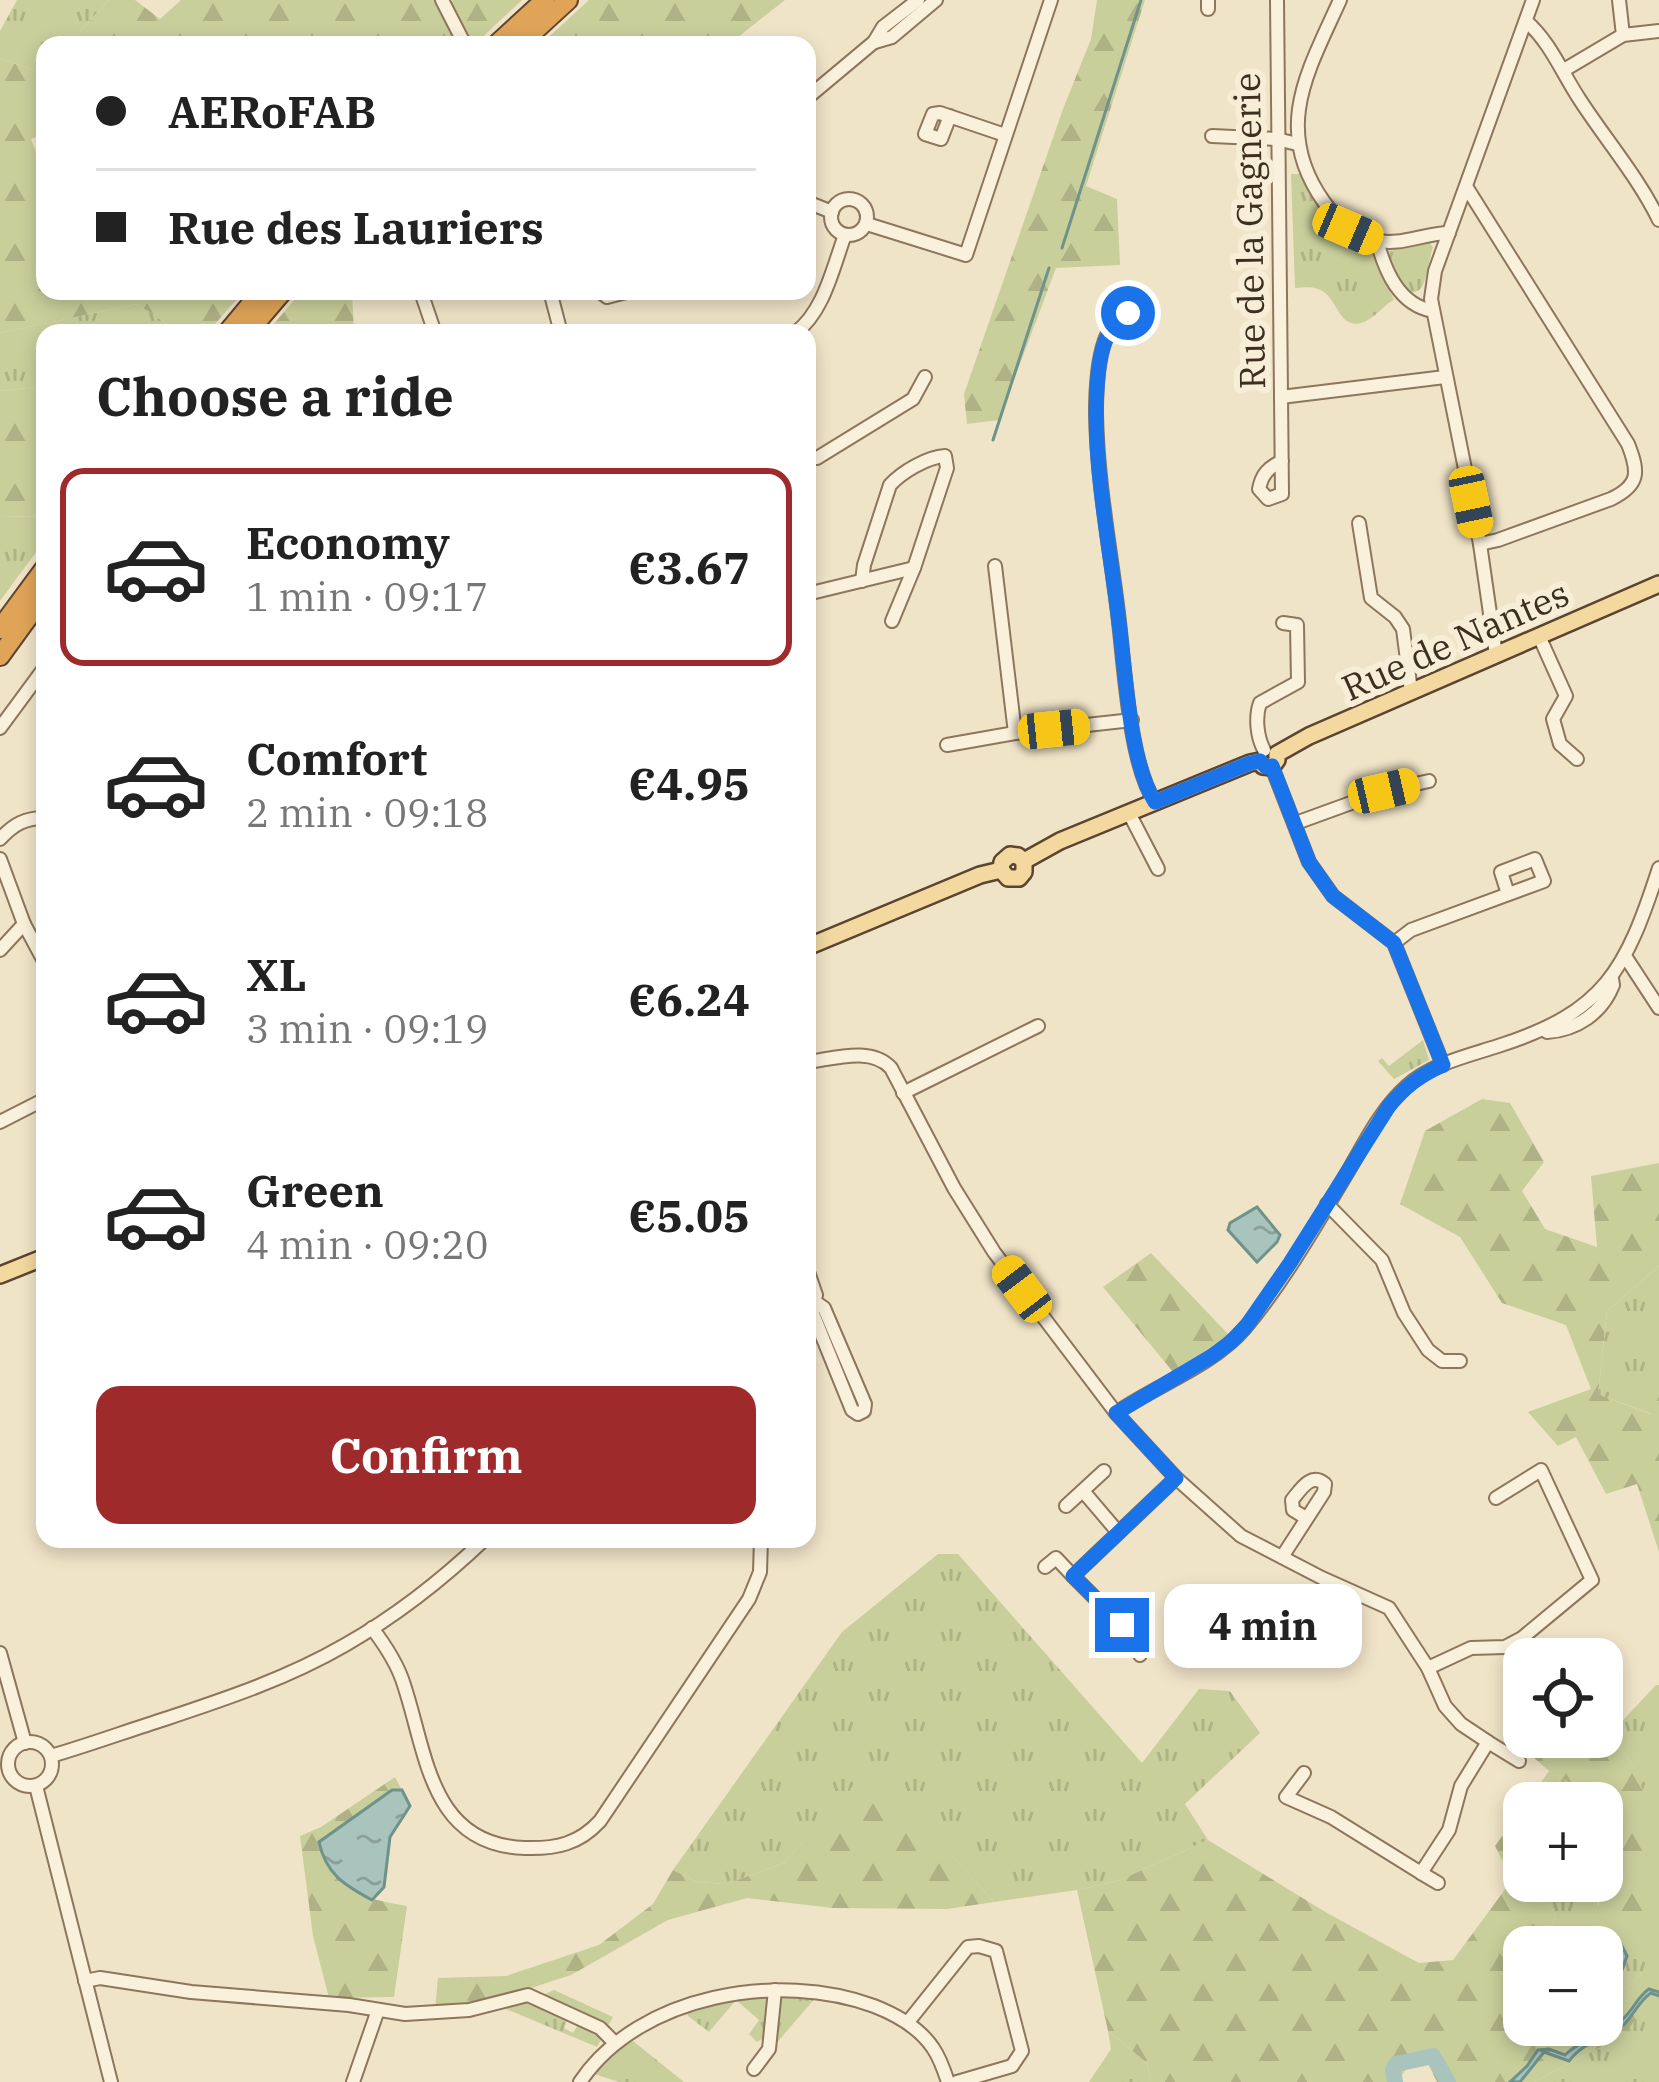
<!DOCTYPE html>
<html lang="en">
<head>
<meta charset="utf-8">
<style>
  body { margin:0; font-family:"IBM Plex Serif",serif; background:#f2f2f2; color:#222; height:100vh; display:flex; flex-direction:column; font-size:45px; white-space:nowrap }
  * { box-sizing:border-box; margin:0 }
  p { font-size:39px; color:#767676 }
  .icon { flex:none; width:66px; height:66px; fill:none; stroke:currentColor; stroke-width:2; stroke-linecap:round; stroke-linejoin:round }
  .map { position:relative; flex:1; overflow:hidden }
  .sheet { position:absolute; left:36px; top:324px; width:780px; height:1224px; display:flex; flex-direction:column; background:#fff; border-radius:24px; box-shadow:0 6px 18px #0003 }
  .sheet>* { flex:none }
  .top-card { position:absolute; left:36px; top:36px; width:780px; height:264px; border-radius:24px; box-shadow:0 6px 18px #0003; display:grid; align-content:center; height:264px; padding:0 60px; background:#fff }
  .buttons { position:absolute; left:1503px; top:1638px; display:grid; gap:24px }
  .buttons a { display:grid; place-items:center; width:120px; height:120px; border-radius:24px; background:#fff; box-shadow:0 6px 18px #0003; font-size:60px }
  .end { position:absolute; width:54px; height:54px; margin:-27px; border:15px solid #1a73e8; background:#fff; box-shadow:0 0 0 6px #fff }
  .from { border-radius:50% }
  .bubble { position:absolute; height:84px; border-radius:24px; background:#fff; box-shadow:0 6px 18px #0003; font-size:39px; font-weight:700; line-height:84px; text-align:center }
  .car { position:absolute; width:36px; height:72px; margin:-36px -18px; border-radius:15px; box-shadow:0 0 9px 3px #0007; background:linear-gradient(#f5c518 24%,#345 0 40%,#f5c518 0 76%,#345 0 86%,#f5c518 0) }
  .top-card b { display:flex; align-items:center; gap:42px; height:114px; font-size:45px }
  .top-card b+b { border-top:3px solid #e0e0e0 }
  .top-card i { width:30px; height:30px; background:#222 }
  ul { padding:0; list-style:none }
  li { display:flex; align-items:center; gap:36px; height:198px; margin:0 24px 18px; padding:0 36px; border:6px solid transparent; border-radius:24px }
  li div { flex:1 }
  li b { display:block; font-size:45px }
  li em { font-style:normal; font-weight:700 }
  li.selected { border-color:#9e2a2b }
  li>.icon { width:108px; height:108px; stroke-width:1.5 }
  h2 { padding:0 60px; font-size:54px; line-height:144px }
  .cta { display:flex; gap:24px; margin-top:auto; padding:24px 60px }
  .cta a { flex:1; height:138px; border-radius:24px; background:#9e2a2b; color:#fff; font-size:48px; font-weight:700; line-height:138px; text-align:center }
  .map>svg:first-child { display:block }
</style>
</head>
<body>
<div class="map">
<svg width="1659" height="2082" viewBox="0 0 1659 2082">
  <defs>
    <pattern id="grass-tufts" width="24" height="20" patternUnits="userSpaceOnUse" patternTransform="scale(3)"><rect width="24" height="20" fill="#c9cf9b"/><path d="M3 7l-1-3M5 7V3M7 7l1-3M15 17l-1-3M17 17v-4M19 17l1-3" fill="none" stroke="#aeb285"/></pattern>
    <pattern id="forest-firs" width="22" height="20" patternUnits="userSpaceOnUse" patternTransform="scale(3)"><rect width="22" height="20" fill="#c9cf9b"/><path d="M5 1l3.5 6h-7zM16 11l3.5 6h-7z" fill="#aeb285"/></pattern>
    <pattern id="water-ripples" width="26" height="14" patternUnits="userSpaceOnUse" patternTransform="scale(3)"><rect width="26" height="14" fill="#a9c4bc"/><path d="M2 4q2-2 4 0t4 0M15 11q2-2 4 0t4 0" fill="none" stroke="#8ba098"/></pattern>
  </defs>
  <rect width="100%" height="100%" fill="#f0e4c8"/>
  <g fill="url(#grass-tufts)">
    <path d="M17,0H109L67,45H45V69L42,72L0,59V31Z"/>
    <path d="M1291,174H1301C1310,195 1325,218 1342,233C1350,240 1360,241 1369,247L1394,300C1383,305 1374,320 1361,323C1340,328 1338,303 1325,293C1317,286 1305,287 1295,288Z"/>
    <path d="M1428,241L1433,247C1430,255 1426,282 1422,287C1406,307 1388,263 1388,251Z"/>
    <path d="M137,304L181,333H45V386L0,391V333Z"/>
    <path d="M0,516L45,517V540L0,601Z"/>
    <path d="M1423,1040L1429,1060L1394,1079L1378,1061L1382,1058L1389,1066Z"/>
    <path d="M1659,1266V1396L1651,1414L1598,1394L1607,1311Z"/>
    <path d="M938,1554H958L1142,1763L1199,1689L1230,1691L1260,1733L1185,1804L1208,1840L1120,1880L1077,1890L994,1902L871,1767L784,1863L727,1884L697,1882L673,1870L842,1632Z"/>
    <path d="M1656,1685H1659V2082H1534L1591,2052L1646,2003L1641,1974L1602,2011V1994L1622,1970L1612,1938L1602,1953V1947H1541L1556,1917L1541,1890L1549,1881H1597L1598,1907L1634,1767L1610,1734Z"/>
    <path d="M1549,1771L1607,1804L1602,1855V1803H1526Z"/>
    <path d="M554,1990L613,2017L608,2026L541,1996Z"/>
    <path d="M770,1994L767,2044L762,2039L757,2042L749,2034L759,2020L736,2000L709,2032L688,2016L687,2012L719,2001Z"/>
    <path d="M777,1995L817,1996L774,2046Z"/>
    <path d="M525,2000L568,2018L564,2028L573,2033L579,2023L604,2034L597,2047L506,2009Z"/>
    <path d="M1108,2031L1147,2063L1151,2082H1089L1111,2049Z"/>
    <path d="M633,2041L684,2082H619L594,2074L614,2052Z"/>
  </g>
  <g fill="url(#forest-firs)">
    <path d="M109,0H135L160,19L181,0H434L439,8L453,0H522L474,45H459L454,37L416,45H67Z"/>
    <path d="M589,0H785L728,45H540Z"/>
    <path d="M1097,0H1145L1086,186L1117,199L1120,265L1056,268L999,420L967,424L964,394L1063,109L1091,39Z"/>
    <path d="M0,59L42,72L45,69V134L31,139L45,175V291H244L207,333H181L137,304L0,333Z"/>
    <path d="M302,291H352L354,333H266Z"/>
    <path d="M45,386V517L0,516V391Z"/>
    <path d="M1482,1099L1510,1103L1544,1162L1522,1191L1545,1229L1597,1247L1591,1176L1659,1163V1266L1607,1311L1598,1394L1650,1414L1659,1396V1552L1637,1484L1606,1494L1576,1437L1558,1446L1528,1412L1591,1389L1566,1325L1502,1303L1460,1237L1400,1204L1425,1131Z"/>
    <path d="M1151,1253L1228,1334L1219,1343L1173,1372L1103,1287Z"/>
    <path d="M1610,1734L1634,1767L1655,1824L1645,1923L1611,1924C1601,1910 1594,1899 1597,1881H1602L1607,1804L1549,1771L1533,1757L1548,1737H1589L1598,1745Z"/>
    <path d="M871,1766L994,1902L947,1909L833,1908L747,1898L668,1920L571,1975L503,1997L435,2010L438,1978L506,1976L599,1945L653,1904L673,1870L697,1882L727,1884L784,1863Z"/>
    <path d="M395,1777L402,1790H391L319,1842C348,1891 349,1896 407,1906L394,1997L329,1998L313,1936L300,1836L321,1827Z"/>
    <path d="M1516,1817L1524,1823V1881H1549L1541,1890L1556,1917L1541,1947H1524V2025H1560L1563,2029L1573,2025H1602V2011L1642,1973L1646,2003L1625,2034L1534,2082H1437L1427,2062L1409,2065L1402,2075V2082H1151L1147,2063L1108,2031L1077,1890L1120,1880L1208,1840L1327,1913L1419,1963L1453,1960L1512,1880L1495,1846Z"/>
  </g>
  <g fill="url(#water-ripples)" stroke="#6f938a" stroke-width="3">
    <path d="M1257,1207L1280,1235L1277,1242L1257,1262L1228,1230L1230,1223Z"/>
    <path d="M1319,1600L1333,1604L1351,1617L1343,1631L1326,1643L1320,1639L1312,1617L1311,1607Z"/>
    <path d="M392,1790H402L410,1806L390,1837L384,1887L372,1900C344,1885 326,1874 319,1842Z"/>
    <path d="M1613,1938L1620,1942L1627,1956L1622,1970L1602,1994V1953Z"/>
    <path d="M1649,1989L1659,1992V1996L1651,1993C1637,2002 1632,2020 1618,2030C1601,2043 1586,2039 1569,2061L1544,2052L1520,2082H1510L1527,2066L1538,2050L1549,2049L1565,2055C1582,2038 1606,2036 1623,2019C1634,2009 1637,1997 1649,1989Z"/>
  </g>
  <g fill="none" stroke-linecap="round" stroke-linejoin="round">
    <g stroke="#6f938a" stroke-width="3">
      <path d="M1062,248L1141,0"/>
      <path d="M993,440L1049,268"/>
    </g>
    <path stroke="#a9c4bc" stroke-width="16" d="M1395,2082L1393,2070L1396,2064L1433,2056L1448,2082"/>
    <defs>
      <g id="minor">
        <path d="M442,0L465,45"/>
        <path d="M1277,0L1282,494L1268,499L1259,489C1262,474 1268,468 1282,461"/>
        <path d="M1340,0C1308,71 1272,129 1324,202C1337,220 1353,234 1375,240C1399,247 1424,233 1449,233"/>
        <path d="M1619,0L1623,35"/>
        <path d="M1208,9V0"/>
        <path d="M1526,21C1551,43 1562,73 1580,100C1606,140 1638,177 1659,220"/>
        <path d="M875,42L892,37L936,0"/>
        <path d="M1564,70L1623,35L1659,31"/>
        <path d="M807,98L874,42L883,27L918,0"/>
        <path d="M950,116L941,139L925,134L933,114L940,113L1005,135"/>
        <path d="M1212,136L1277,139L1297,144"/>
        <path d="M1467,188L1628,444C1639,472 1640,485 1611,499L1498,540L1480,544"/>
        <circle cx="849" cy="217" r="18"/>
        <path d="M807,202L832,212"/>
        <path d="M867,224L966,255L1051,0"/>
        <path d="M1377,241C1385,271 1399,305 1433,311"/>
        <path d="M550,291L561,333"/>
        <path d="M599,291L607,297L630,291"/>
        <path d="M421,292L435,333"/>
        <path d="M1128,313C1118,320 1109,328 1105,340C1097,363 1096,390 1096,413C1097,477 1109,542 1117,605C1124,656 1128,762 1155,802"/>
        <path d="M795,333C824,312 833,267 845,235"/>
        <path d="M1281,397L1445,377"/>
        <path d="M807,458H817L913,399L925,377"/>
        <path d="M1359,523L1371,598L1395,617L1403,629L1411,691"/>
        <path d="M995,566L1015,733L1132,720"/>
        <path d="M862,581L864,565L890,485C902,472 927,457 945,456L947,468L914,568L892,621"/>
        <path d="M807,594L914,568"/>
        <path d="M1539,636L1566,696L1553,719L1560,744L1577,759"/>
        <path d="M1496,655L1480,544L1431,299L1435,271L1533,0"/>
        <path d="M0,728L45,667"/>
        <path d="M947,745L1015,733"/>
        <path d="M1264,750C1257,737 1255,717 1260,703L1298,682L1297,625L1283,623"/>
        <path d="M1272,767L1309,862L1333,896L1394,943L1443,1065"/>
        <path d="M1129,813L1158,869"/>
        <path d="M1296,823L1384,791L1429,781"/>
        <path d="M0,839C14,824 25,818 45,818"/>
        <path d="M0,859L24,924L45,963"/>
        <path d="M1394,943L1411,930L1544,881L1535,859L1501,872L1508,894"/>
        <path d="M0,950L24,924"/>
        <path d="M1625,956L1659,1008"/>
        <path d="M1547,1032C1577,1030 1602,1013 1613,985L1612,979"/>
        <path d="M807,1062C833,1059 871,1046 891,1068L954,1188L994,1252L1116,1413L1176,1478L1241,1536L1322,1578L1389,1608L1428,1668L1445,1706L1461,1724L1488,1742L1461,1786L1449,1830L1421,1873L1331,1817L1286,1797L1304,1773"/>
        <path d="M903,1093L1038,1026"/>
        <path d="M0,1122L45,1099"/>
        <path d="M1327,1204L1382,1260L1404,1313L1428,1350L1442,1361H1460"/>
        <path d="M807,1269L816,1295L814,1301"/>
        <path d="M807,1296L824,1308L865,1404L864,1411L858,1414L852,1410L807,1299"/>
        <path d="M1116,1413C1158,1384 1211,1367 1245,1328C1285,1280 1318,1222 1350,1168C1366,1140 1382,1108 1407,1086C1431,1064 1467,1056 1498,1046C1605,1012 1626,970 1659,868"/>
        <path d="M1083,1491L1117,1531"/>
        <path d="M1066,1506L1104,1471"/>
        <path d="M1282,1557L1324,1492L1325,1484C1311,1472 1301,1489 1292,1500L1293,1510L1306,1518"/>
        <path d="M1045,1567L1056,1558L1073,1576"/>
        <path d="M372,1628C385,1645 398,1665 404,1685C427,1754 430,1845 525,1848C556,1849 579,1844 600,1821L749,1599L760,1572L761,1539"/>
        <path d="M0,1653L25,1743"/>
        <path d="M1140,1655L1138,1641L1073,1576L1176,1478"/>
        <path d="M1428,1668L1471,1648L1505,1647L1522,1638L1592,1580L1541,1470L1496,1498"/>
        <circle cx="30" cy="1764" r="22"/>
        <path d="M1488,1742L1519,1761"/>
        <path d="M51,1756C89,1745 127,1731 165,1719C228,1698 288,1678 345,1645C396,1616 443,1579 485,1539"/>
        <path d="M36,1786L111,2082"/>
        <path d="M1421,1873L1438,1883"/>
        <path d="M85,1981L100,1978L191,1992L349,2005L405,2014L469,2010L528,1995L600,2028L615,2043"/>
        <path d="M908,2022L968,1947L979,1946L996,1951L1022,2051L1012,2066L957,2082"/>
        <path d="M754,2069L769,2049L775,1990"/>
        <path d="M353,2082L378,2010"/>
        <path d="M580,2082C639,1994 780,1971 874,2006C897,2015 919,2027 933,2048C940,2058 944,2070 948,2082"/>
      </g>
      <g id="major">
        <path d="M1024,861L1060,841L1250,763L1260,761L1263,766L1272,767L1277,760V754L1309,736L1659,584"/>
        <path d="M1001,870L1008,878H1019L1024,872V861"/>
        <path d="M1001,870L1002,862L1010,855L1018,856L1024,861"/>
        <path d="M807,947L980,875L1001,870"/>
        <path d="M0,1275L45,1257"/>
      </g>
      <g id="highway">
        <path d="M496,45L545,0"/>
        <path d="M519,45L568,0"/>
        <path d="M227,333L262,291"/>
        <path d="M247,333L283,291"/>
        <path d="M0,629L45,568"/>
        <path d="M0,656L45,594"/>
      </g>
    </defs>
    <use href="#minor" stroke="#8d765c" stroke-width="16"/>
    <use href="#major" stroke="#5b4430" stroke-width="20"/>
    <use href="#highway" stroke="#5b4430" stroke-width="22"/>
    <use href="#minor" stroke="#faf1dc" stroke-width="12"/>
    <use href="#major" stroke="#f3d9a0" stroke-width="15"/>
    <use href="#highway" stroke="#e0a458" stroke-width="18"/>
  </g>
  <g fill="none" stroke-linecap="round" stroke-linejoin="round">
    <path stroke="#1a73e8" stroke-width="15" d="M1122,1625L1073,1576L1176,1478L1116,1413L1212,1356L1231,1342L1247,1325L1290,1263L1389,1106C1405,1087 1420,1075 1443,1065L1394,943L1333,896L1309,862L1272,766L1266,767L1260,761L1250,763L1155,802C1129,761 1126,673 1119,623C1110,545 1090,454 1098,376C1100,350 1106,329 1128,313"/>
  </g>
  <g text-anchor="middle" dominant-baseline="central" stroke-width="12" stroke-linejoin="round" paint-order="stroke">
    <g font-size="36" fill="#3d2e20" stroke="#f7eed8">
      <text transform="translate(1249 231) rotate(-91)">Rue de la Gagnerie</text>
      <text transform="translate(1455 640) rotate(-24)">Rue de Nantes</text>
    </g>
  </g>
</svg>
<div class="buttons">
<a><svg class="icon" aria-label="locate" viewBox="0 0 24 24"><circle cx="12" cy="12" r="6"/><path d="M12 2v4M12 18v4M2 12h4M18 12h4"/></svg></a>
<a>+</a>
<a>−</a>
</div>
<i class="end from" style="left:1128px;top:313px"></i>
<i class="end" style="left:1122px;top:1625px"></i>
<div class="bubble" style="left:1164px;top:1584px;width:198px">4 min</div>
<i class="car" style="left:1348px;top:229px;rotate:113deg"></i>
<i class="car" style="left:1471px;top:502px;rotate:168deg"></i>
<i class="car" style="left:1054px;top:729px;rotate:84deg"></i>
<i class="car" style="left:1384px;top:791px;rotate:77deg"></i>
<i class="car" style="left:1022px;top:1289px;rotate:323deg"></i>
<div class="top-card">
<b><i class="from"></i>AERoFAB</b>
<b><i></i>Rue des Lauriers</b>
</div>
<section class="sheet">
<h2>Choose a ride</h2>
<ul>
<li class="selected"><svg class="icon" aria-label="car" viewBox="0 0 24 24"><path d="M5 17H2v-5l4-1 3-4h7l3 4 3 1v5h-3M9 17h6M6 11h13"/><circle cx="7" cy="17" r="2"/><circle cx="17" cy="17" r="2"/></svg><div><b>Economy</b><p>1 min · 09:17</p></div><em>€3.67</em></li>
<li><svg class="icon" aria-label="car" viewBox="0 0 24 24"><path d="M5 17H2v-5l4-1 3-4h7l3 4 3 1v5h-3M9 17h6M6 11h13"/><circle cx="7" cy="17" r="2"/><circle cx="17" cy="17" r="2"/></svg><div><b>Comfort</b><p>2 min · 09:18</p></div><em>€4.95</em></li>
<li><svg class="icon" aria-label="car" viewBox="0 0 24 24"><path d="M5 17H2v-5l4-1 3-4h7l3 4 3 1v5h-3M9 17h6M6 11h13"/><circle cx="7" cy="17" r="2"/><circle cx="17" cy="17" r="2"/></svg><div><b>XL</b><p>3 min · 09:19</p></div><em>€6.24</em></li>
<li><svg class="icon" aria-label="car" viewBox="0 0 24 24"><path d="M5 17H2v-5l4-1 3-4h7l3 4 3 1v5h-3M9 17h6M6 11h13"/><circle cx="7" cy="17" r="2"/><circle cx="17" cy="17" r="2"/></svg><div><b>Green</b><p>4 min · 09:20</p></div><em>€5.05</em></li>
</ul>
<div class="cta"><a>Confirm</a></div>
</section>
</div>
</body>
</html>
